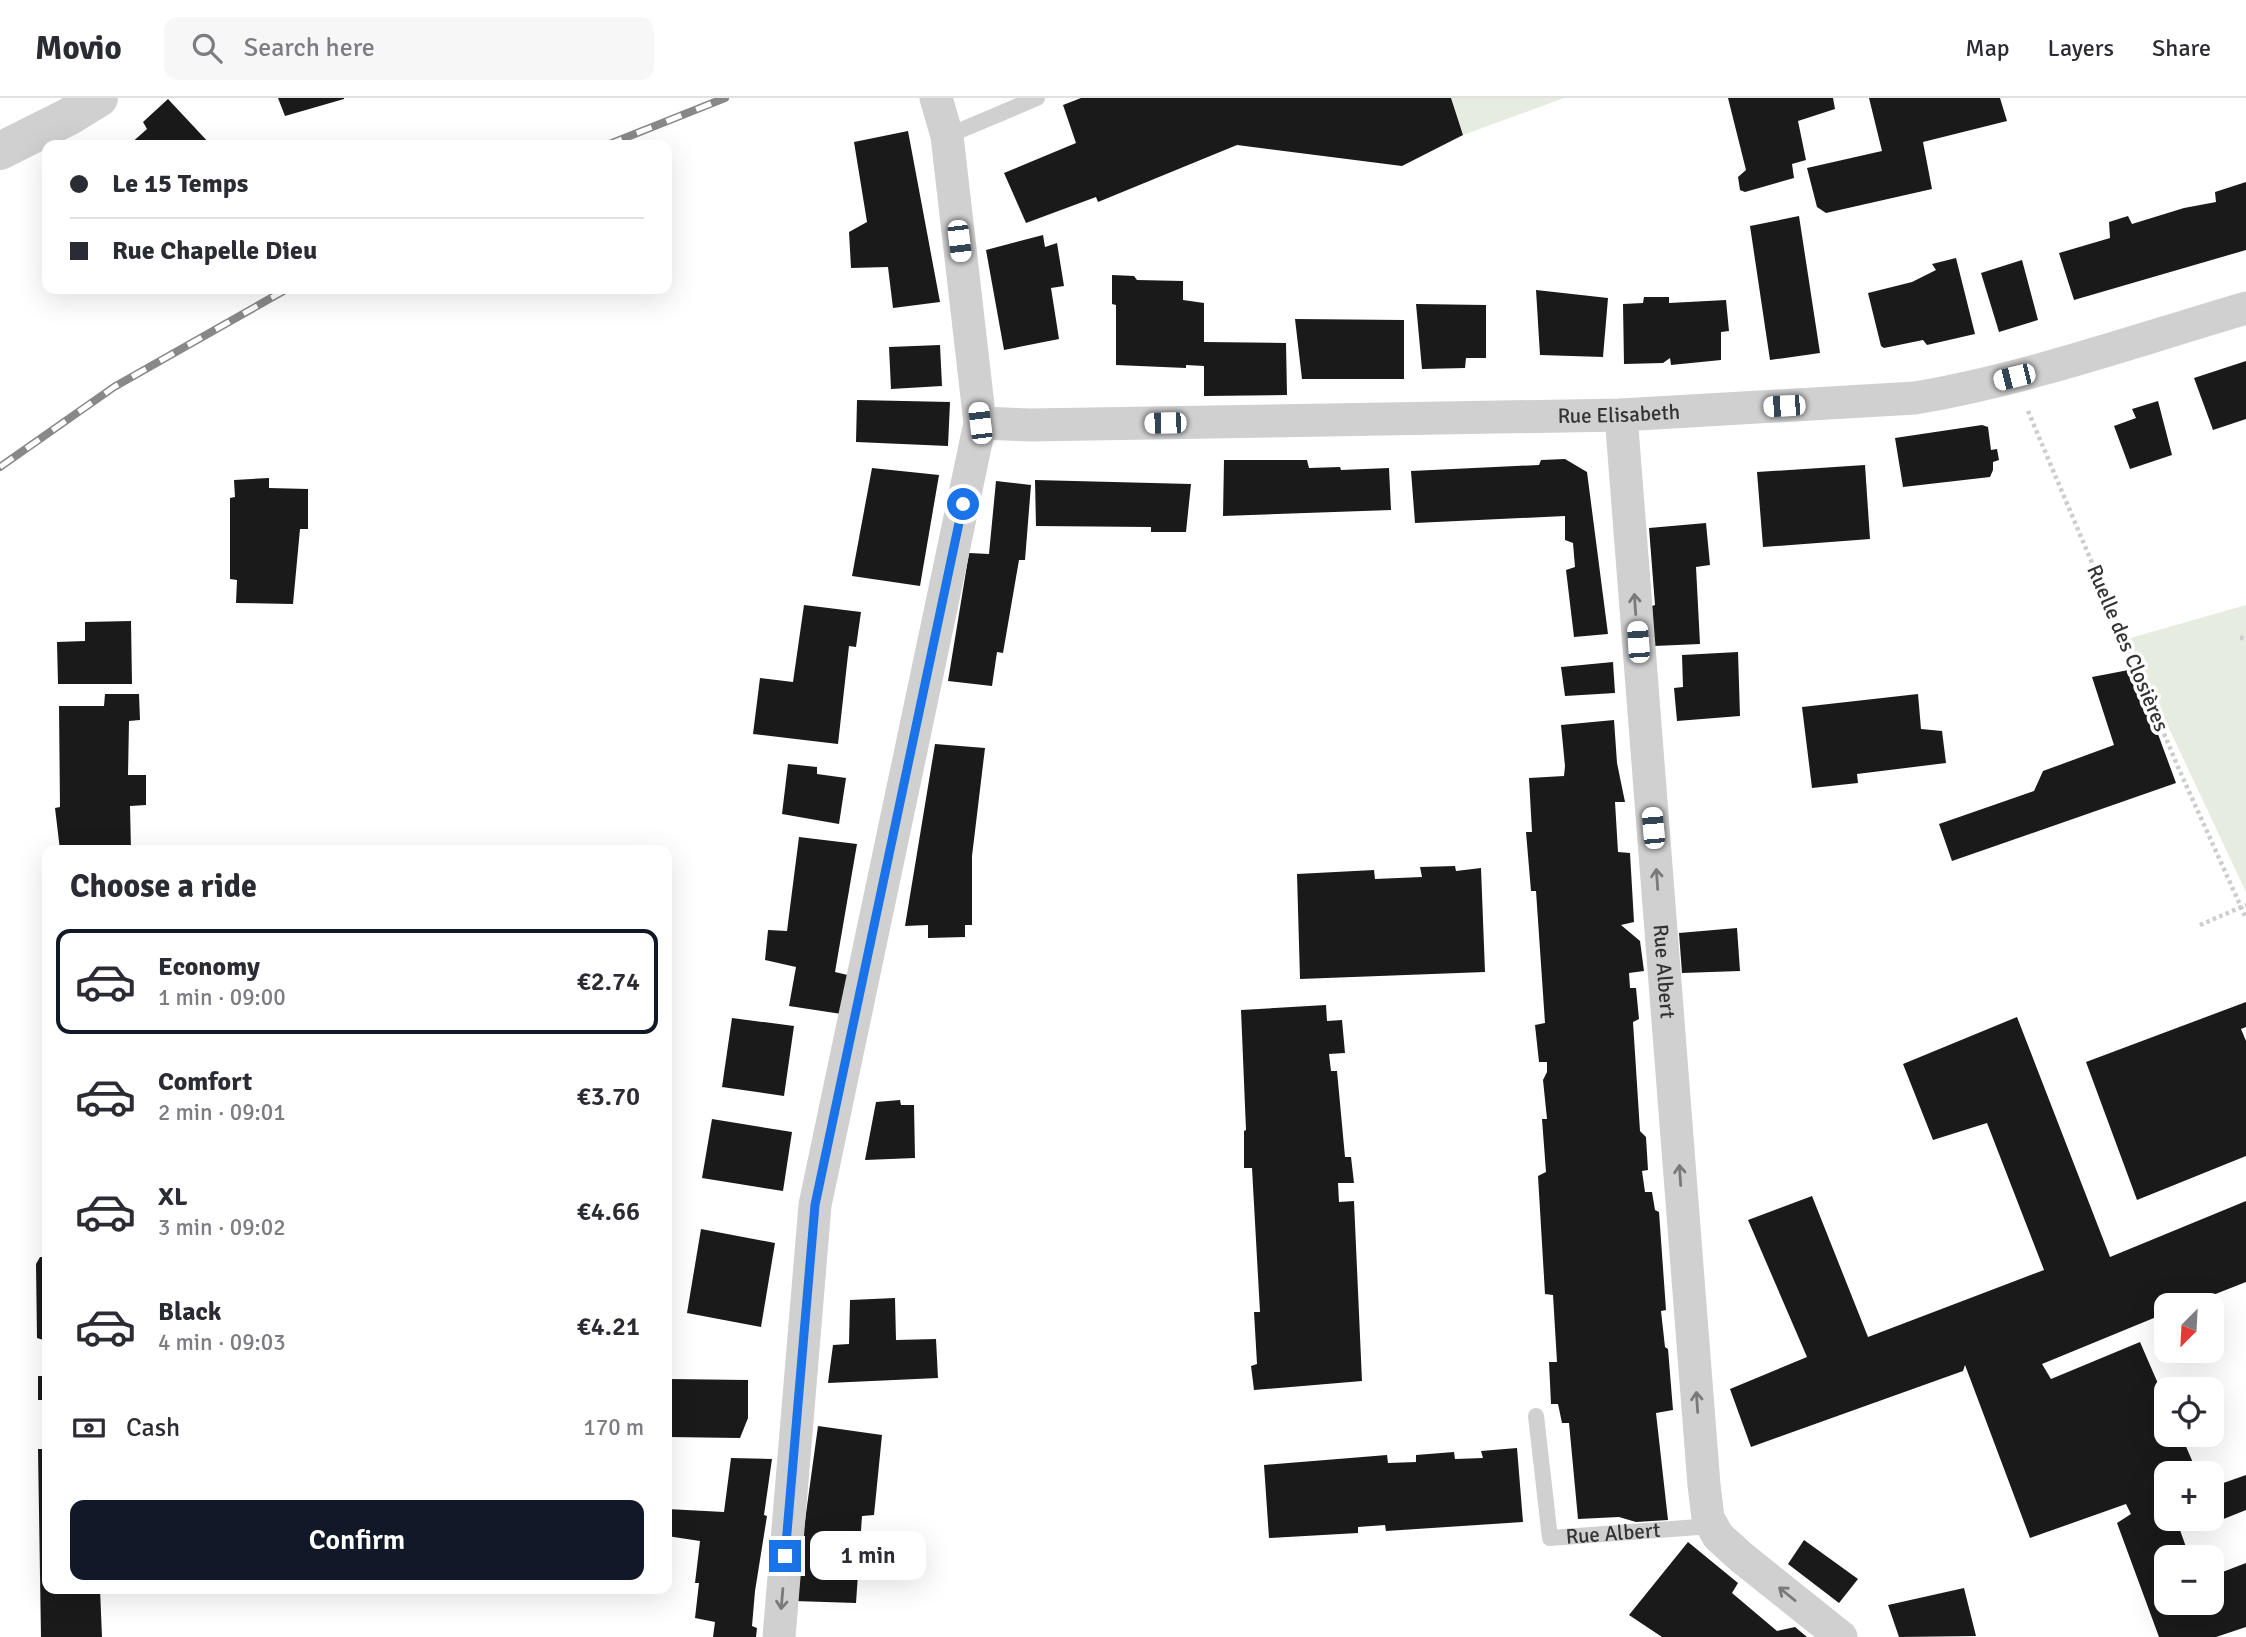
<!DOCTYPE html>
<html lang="en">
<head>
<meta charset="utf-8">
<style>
  body { margin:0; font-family:Signika,sans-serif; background:#f7f7f7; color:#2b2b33; height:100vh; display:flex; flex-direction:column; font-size:26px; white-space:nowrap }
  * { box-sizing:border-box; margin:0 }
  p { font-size:23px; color:#7c7c81 }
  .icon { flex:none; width:38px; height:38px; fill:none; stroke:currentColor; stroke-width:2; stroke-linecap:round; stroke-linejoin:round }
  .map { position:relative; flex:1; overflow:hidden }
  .details { position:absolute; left:42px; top:747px; width:630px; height:749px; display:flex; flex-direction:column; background:#fff; border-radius:14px; box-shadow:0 7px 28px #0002 }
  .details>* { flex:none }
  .banner { position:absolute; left:42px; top:42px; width:630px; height:154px; border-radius:14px; box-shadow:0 7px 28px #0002; display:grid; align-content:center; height:154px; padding:0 28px; background:#fff }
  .needle { width:46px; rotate:204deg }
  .controls { position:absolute; left:2154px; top:1195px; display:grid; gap:14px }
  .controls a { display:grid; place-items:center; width:70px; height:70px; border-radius:14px; background:#fff; box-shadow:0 7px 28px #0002; font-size:35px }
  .end { position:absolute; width:32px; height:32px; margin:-16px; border:9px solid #1a73e8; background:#fff; box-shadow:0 0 0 4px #fff }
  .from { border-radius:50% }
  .bubble { position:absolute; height:49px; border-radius:14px; background:#fff; box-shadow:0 7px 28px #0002; font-size:23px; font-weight:600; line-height:49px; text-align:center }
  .car { position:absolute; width:21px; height:42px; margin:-21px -10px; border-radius:9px; box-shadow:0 0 5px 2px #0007; background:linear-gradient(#fff 24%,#345 0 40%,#fff 0 76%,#345 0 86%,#fff 0) }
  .banner b { display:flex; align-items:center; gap:24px; height:66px; font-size:26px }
  .banner b+b { border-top:2px solid #e1e1e2 }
  .banner i { width:18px; height:18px; background:#2b2b33 }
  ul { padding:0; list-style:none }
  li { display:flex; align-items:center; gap:21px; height:105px; margin:0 14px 10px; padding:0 14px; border:4px solid transparent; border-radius:14px }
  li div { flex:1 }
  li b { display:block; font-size:26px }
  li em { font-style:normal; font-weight:600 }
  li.on { border-color:#111827 }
  li>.icon { width:63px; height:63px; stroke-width:1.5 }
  h2 { padding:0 28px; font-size:32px; line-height:84px }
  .pay { display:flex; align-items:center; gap:18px; height:77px; padding:0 28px; font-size:26px }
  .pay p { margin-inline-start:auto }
  .cta { display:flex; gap:14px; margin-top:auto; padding:14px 28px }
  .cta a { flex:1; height:80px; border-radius:14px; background:#111827; color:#fff; font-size:28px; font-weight:600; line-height:80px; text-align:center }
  header { display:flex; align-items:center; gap:42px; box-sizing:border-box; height:98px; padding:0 35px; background:#fff; border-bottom:2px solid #e1e1e2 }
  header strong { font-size:33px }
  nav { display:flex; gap:38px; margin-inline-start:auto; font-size:24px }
  .search { width:490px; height:63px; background:#f7f7f7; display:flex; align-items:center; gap:18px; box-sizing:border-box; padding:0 24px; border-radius:14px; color:#7c7c81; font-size:26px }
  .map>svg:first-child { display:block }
</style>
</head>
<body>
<header>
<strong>Movio</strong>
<div class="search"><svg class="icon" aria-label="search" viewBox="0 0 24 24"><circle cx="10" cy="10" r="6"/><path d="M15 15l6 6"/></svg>Search here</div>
<nav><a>Map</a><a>Layers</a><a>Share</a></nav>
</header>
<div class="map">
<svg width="2246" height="1539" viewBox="0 0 2246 1539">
  <rect width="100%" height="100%" fill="#fff"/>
  <g fill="#e6ecdf">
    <path d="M1451,0H1564L1463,37Z"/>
    <path d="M2246,507V794L2127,541Z"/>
  </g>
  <g fill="#1a1a1a">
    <path d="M278,0H344V1L285,18Z"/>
    <path d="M1081,0H1451L1463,37L1402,68L1237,47L1098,104L1096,99L1026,125L1004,75L1076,45L1063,7Z"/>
    <path d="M1728,0H1833L1835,11L1798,23L1806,62L1792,66L1794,80L1745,94L1740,92L1738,79L1746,72Z"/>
    <path d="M1869,0H2000L2007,23L1923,44L1932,91L1826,115L1817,109L1807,70L1882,53Z"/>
    <path d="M168,1L211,47H129L147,31L143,24Z"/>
    <path d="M908,33L940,204L893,210L888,169L851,170L849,134L867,124L854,44Z"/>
    <path d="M2246,84V152L2074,202L2059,155L2110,140L2109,124L2128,118L2132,126L2184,110L2216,104L2215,94Z"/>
    <path d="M1799,118L1820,255L1770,262L1750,128Z"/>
    <path d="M1043,137L1045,149L1057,145L1064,188L1051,190L1059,241L1004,252L986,152Z"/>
    <path d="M1956,160L1975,236L1927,247L1923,242L1884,250L1881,248L1868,195L1912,184L1936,172L1932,166Z"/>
    <path d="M2022,162L2038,222L1999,234L1981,175Z"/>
    <path d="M1112,177L1134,178L1137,182L1183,183V202L1204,205V244L1286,245L1287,297L1204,298V268L1186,267V270L1116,267V207L1112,206Z"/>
    <path d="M1536,192L1608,200L1603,259L1540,257Z"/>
    <path d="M1644,199H1669V205L1726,202L1729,233L1721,234V262L1671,267L1670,260L1663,265L1624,266L1623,206L1643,205Z"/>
    <path d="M1416,206L1486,207V260H1466L1465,270L1422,271Z"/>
    <path d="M1295,221L1404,222V281H1302Z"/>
    <path d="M940,247L942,288L891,291L889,249Z"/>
    <path d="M2246,263V321L2213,332L2194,280Z"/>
    <path d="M857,302L950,304L948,348L856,344Z"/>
    <path d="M2158,303L2172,357L2130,371L2114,328L2136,320L2132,311Z"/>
    <path d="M1982,327L1988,329L1991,352L1997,351L1999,362L1993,364V372L1990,379L1903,389L1895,340Z"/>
    <path d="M1565,361L1587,374L1608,536L1574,539L1566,472L1575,469L1573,445L1565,442V418L1415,425L1411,373L1539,367L1541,362Z"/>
    <path d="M1224,362H1307L1309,370L1340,369L1341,372L1389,370L1391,412L1223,418Z"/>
    <path d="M1865,367L1870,441L1763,449L1757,374Z"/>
    <path d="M872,370L939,377L920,488L852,478Z"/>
    <path d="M269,380V390L308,391V431H300L293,506L236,505L237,482L230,481V400L235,399L234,382Z"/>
    <path d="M1035,382L1191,386L1186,434H1151V429L1036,428Z"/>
    <path d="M996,383L1031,387L1025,462H1019L1003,555L997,554L992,588L948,583L969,455L989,456Z"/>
    <path d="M1706,425L1710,467L1696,469L1700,546L1654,548L1652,508L1655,507L1649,430Z"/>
    <path d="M804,507L861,514L856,549L849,548L838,646L753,636L760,580L793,584Z"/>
    <path d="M131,523L132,586H58L57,544L85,543V524Z"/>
    <path d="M1738,554L1740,618L1677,623L1674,590L1683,589L1682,557Z"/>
    <path d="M1613,564L1615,595L1565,598L1561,569Z"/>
    <path d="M2134,571L2176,685L1952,763L1939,726L2034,693L2043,673L2114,647L2092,579Z"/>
    <path d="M105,596H139L140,622L129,623L128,677H146V707L130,708L131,752H60L55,710L60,709L59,608H104Z"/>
    <path d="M1918,596L1921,631L1942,633L1946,665L1857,676L1858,685L1812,690L1802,609Z"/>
    <path d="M1614,622L1617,665L1625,704H1615L1618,754L1630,755L1634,824L1621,827L1640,843L1644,873L1629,875L1630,890H1636L1639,921L1633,924L1640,1033L1646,1039L1648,1072L1642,1073L1645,1094H1652L1655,1112L1659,1114L1666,1212L1661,1213L1665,1249L1668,1251L1673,1312L1656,1315L1668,1422L1636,1424L1619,1419L1578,1421L1569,1325H1562L1558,1306H1551L1549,1264H1557L1553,1197L1545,1196L1538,1078L1546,1074L1542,1021H1547L1543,982L1547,974V964H1539L1535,927L1545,925L1536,793H1531L1526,734H1532L1529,680L1564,678L1565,668L1561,627Z"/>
    <path d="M935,646L985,650L972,758V827H965V839L928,840V827L905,828Z"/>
    <path d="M788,666L817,669V676L846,680L839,726L782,716Z"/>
    <path d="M799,739L857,746L835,874L856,879L848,917L789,908L796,869L765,862L768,832L787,833Z"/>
    <path d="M1455,768L1456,773L1481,770L1485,874L1300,881L1297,776L1374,772L1375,781L1422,779L1420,769Z"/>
    <path d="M1737,830L1740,873L1682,875L1679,835Z"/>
    <path d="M2246,904V929L2241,931L2246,943V1058L2137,1102L2086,964Z"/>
    <path d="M1326,907L1327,923L1342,922L1345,955L1329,956L1331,973H1337L1345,1059H1351L1354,1085H1338L1339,1104L1354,1103L1362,1283L1254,1292L1251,1268L1257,1266L1254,1214H1260L1252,1070H1244V1033L1246,1032L1241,912Z"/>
    <path d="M2017,919L2110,1159L2246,1103V1184L2185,1208H2166V1215L2042,1266L2051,1281L2140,1244L2166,1304V1337H2181L2197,1374L2166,1376V1421H2176L2190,1460H2166V1505H2212V1478L2246,1465V1529L2216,1539H2159L2117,1425L2131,1416L2126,1406L2030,1440L1965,1267L1963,1273L1751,1349L1730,1291L1807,1259L1748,1122L1812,1098L1868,1239L2044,1172L1987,1025L1933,1042L1903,966Z"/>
    <path d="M732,920L794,928L784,998L722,989Z"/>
    <path d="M900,1002L901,1007H914L915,1060L865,1062L876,1004Z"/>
    <path d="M712,1021L792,1034L783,1093L702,1080Z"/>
    <path d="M701,1131L775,1145L761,1229L687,1215Z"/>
    <path d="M40,1159H47V1243L37,1240L36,1166Z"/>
    <path d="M895,1200L896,1242L936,1241L938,1280L828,1285L833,1247L849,1246L850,1202Z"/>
    <rect x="38" y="1278" width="9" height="24"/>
    <path d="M668,1281L748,1282V1320L740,1340L668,1339Z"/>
    <path d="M818,1328L882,1337L874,1417L862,1418L856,1505L794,1503Z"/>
    <path d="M1517,1350L1523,1424L1386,1433L1385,1427L1358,1429V1435L1269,1440L1264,1367L1387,1357L1388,1365L1416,1364V1357L1454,1354L1455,1361L1483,1360L1481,1353Z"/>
    <path d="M38,1351H47V1491H100L102,1539H41Z"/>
    <path d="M731,1360L772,1361L764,1417L767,1418L755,1493L752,1528L757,1530L756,1539H713L715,1524L695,1520L699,1485H695L700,1443L667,1438V1411L724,1414Z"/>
    <path d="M2246,1377V1412L2196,1432L2192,1421H2212V1389Z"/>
    <path d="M1804,1442L1858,1481L1839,1505L1788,1466Z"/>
    <path d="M1688,1444L1738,1485L1732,1495L1777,1533L1795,1529L1807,1539H1662L1629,1517Z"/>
    <path d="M1964,1490L1976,1538L1899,1539L1888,1507Z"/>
  </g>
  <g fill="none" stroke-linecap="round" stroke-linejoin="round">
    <g stroke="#cdcdcd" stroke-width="4.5" stroke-dasharray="3.5 3.5" stroke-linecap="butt">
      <path d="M2028,313L2178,669L2246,820"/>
      <path d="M2240,540H2246"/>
      <path d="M2200,827L2246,807"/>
    </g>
    <g stroke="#d0d0d0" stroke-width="16">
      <path d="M947,38L1037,0"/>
      <path id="s1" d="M1536,1318L1550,1440L1712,1428"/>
    </g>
    <g stroke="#d0d0d0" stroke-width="33">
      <path id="s2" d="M1621,317L1704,1387L1708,1420L1718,1438L1741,1459L1841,1539"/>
      <path id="s3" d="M980,325L1030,327L1621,317L1915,300C2027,281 2137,242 2246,210"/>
      <path d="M779,1539L815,1107L980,325L947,38L936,0"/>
    </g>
    <path stroke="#d0d0d0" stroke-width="38" d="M0,53L68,19L99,0"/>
    <defs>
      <g id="rail">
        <path d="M607,47L725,0"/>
        <path d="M0,369L114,289L287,191"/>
      </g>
    </defs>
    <use href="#rail" stroke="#888" stroke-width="8"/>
    <use href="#rail" stroke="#fff" stroke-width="5" stroke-dasharray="16" stroke-linecap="butt"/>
  </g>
  <defs><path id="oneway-shaft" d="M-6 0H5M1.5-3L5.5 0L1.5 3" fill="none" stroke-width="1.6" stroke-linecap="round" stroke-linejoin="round" transform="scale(1.75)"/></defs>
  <g stroke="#7a7a7a">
    <use href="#oneway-shaft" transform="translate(1635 506) rotate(-94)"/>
    <use href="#oneway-shaft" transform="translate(1657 781) rotate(-94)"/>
    <use href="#oneway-shaft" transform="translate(1680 1077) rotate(-94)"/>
    <use href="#oneway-shaft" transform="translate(1697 1304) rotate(-94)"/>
    <use href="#oneway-shaft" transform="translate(1787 1496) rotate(-141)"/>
    <use href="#oneway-shaft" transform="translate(782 1501) rotate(95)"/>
  </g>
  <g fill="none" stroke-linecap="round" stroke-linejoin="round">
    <path stroke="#1a73e8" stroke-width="9" d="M785,1458L815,1107L963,406"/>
  </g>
  <g text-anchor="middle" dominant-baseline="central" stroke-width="7" stroke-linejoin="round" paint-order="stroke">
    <g font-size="21" fill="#333" stroke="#fff">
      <text stroke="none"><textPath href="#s3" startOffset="639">Rue Elisabeth</textPath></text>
      <text transform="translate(2128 550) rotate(67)">Ruelle des Closières</text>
      <text stroke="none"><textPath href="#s2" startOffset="558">Rue Albert</textPath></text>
      <text stroke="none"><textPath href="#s1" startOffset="186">Rue Albert</textPath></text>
    </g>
  </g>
</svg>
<div class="controls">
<a><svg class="needle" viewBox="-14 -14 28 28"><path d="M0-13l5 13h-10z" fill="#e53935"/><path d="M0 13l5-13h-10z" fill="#7c7c81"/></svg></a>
<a><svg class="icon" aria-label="locate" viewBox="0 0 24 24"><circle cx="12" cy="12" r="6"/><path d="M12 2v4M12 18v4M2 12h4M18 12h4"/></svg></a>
<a>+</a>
<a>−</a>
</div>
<i class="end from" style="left:963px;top:406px"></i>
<i class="end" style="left:785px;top:1458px"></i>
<div class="bubble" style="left:810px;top:1433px;width:116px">1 min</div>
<i class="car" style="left:959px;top:143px;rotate:173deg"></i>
<i class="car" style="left:2014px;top:279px;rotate:256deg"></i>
<i class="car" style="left:1784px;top:308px;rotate:267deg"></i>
<i class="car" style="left:980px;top:325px;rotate:353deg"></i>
<i class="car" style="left:1165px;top:325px;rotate:269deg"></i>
<i class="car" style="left:1638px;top:544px;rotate:356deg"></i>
<i class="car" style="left:1653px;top:730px;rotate:355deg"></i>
<div class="banner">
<b><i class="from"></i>Le 15 Temps</b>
<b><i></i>Rue Chapelle Dieu</b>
</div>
<section class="details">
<h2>Choose a ride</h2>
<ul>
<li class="on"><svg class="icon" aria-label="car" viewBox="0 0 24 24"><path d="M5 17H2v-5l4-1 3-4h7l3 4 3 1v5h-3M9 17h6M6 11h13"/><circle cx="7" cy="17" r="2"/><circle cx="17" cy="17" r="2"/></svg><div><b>Economy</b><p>1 min · 09:00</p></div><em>€2.74</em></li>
<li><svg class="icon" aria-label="car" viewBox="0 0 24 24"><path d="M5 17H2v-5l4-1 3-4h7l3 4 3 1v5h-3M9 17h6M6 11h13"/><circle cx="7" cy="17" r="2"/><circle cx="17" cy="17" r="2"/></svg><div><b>Comfort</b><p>2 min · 09:01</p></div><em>€3.70</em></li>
<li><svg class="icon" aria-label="car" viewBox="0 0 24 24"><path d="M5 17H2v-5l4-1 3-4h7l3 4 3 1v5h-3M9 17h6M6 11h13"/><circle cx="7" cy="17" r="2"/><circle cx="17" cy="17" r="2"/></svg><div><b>XL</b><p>3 min · 09:02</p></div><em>€4.66</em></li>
<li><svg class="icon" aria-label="car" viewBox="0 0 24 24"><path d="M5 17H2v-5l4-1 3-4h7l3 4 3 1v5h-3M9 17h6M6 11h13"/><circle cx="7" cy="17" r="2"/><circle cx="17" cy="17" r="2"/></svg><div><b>Black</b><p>4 min · 09:03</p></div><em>€4.21</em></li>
</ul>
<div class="pay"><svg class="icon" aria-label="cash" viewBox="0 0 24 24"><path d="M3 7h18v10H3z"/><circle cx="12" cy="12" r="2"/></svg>Cash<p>170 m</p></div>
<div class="cta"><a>Confirm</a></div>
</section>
</div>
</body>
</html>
